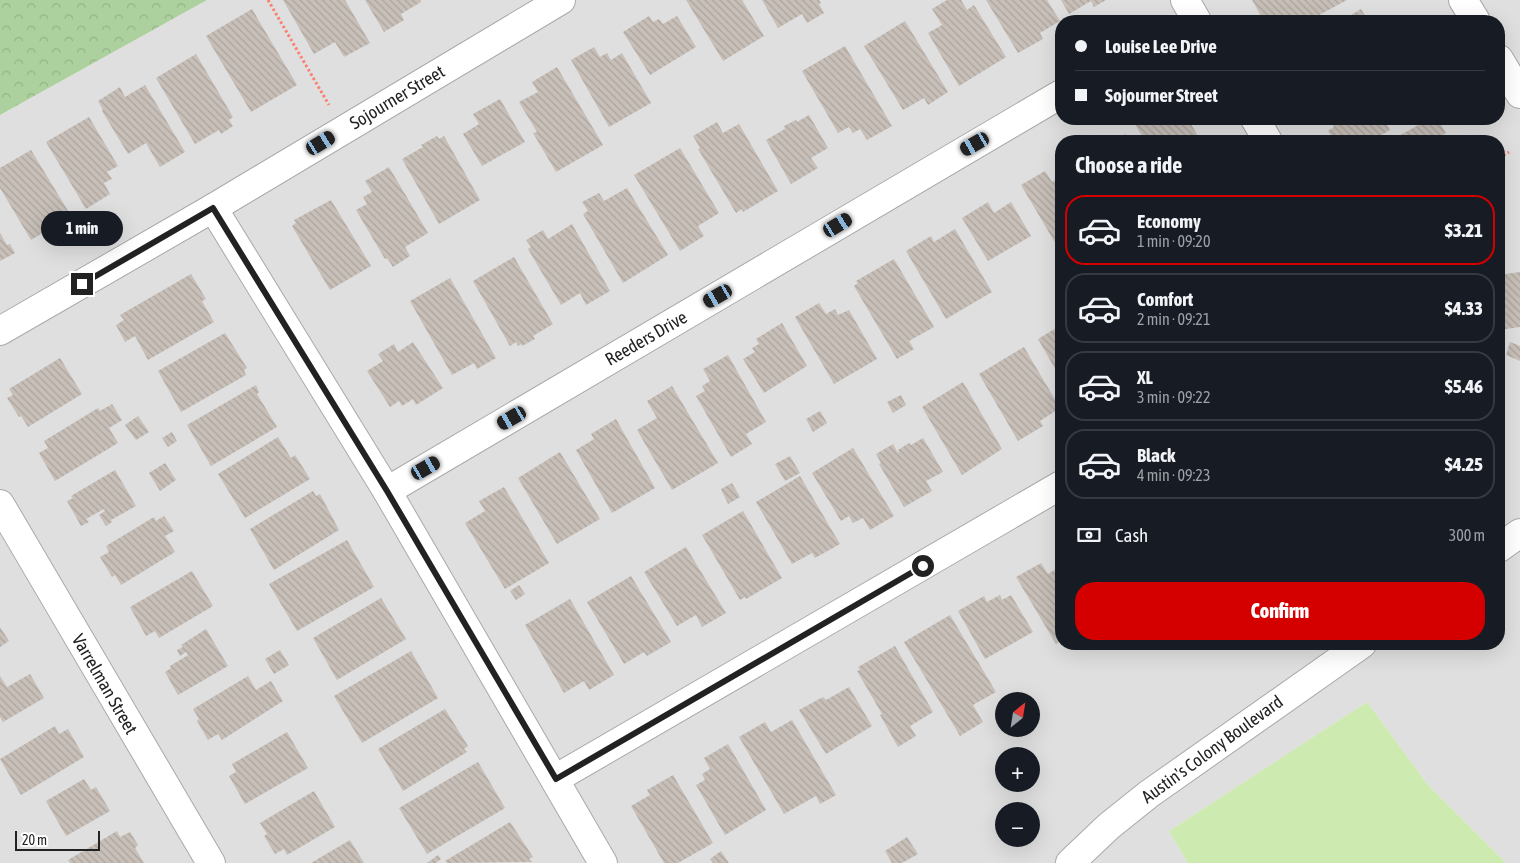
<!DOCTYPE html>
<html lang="en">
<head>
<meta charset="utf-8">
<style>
  body { margin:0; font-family:"Asap Condensed",sans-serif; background:#20242c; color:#f1f3f6; height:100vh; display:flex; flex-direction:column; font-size:19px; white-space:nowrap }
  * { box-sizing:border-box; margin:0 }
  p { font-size:16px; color:#9ea1a6 }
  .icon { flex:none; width:28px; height:28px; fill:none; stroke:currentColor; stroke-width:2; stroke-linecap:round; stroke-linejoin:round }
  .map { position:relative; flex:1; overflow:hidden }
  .sheet { position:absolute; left:1055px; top:135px; width:450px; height:515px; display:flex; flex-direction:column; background:#171b24; border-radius:20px; box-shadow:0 5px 20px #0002 }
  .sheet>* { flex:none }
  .hud { position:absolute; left:1055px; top:15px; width:450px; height:110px; border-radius:20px; box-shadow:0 5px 20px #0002; display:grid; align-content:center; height:110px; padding:0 20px; background:#171b24 }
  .needle { width:32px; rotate:30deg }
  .tools { position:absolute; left:995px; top:692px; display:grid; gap:10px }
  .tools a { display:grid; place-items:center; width:45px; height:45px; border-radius:50%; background:#171b24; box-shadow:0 5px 20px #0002; font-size:25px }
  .scale { position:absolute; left:15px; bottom:12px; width:85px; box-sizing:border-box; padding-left:5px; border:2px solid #222; border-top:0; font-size:14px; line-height:18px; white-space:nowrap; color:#222; -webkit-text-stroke:4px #fff; paint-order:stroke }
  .end { position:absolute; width:22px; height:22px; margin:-11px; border:6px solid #222; background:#fff; box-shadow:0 0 0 2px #fff }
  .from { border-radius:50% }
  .bubble { position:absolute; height:35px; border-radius:18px; background:#171b24; box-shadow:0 5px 20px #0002; font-size:16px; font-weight:800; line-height:35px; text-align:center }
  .car { position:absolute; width:15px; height:30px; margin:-15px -8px; border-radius:6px; box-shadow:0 0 4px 1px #0007; background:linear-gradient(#222 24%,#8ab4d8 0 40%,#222 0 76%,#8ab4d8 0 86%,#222 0) }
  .hud b { display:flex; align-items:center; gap:18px; height:48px; font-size:19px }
  .hud b+b { border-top:1px solid #363941 }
  .hud i { width:12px; height:12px; background:#f1f3f6 }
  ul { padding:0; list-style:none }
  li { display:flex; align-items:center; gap:15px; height:70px; margin:0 10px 8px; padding:0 10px; border:2px solid #363941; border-radius:20px }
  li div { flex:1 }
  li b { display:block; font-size:19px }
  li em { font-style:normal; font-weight:800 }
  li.selected { border-color:#d40000 }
  li>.icon { width:45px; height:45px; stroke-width:1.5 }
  h2 { padding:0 20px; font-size:22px; line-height:60px }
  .pay { display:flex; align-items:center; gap:12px; height:55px; padding:0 20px; font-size:19px }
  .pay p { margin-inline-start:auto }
  .primary-button { display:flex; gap:10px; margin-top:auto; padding:10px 20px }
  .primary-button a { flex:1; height:58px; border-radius:20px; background:#d40000; color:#fff; font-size:20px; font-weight:800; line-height:58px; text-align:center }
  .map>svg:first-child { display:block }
</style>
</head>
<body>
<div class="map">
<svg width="1520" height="863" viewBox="0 0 1520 863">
  <defs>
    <pattern id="forest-crowns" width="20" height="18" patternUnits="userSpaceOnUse" patternTransform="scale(1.25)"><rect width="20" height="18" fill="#add19e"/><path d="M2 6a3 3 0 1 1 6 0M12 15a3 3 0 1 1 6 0" fill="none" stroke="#95b388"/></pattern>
    <pattern id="building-back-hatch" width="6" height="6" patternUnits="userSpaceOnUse" patternTransform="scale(1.25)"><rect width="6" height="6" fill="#c7bfb8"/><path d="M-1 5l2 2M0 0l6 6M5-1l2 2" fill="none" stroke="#aba49e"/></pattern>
  </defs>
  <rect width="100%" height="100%" fill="#f2efe9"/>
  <path fill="#e0dfdf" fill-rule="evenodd" d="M207,0H1520V863H1506L1428,785L1367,702L1169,831L1188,863H0V115ZM1061,21H1499V119H1061ZM1061,141H1499V644H1061ZM1004,701H1031V729H1004ZM1004,756H1031V784H1004ZM1004,811H1031V839H1004Z"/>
  <path fill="#cdebb0" d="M1367,702L1428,785L1506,863H1188L1169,831Z"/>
  <path fill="url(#forest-crowns)" d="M0,0H207L0,115Z"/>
  <g fill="url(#building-back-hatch)">
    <path d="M283,0H345L370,43L344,57L335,42L314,54Z"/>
    <path d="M365,0H420L421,2L401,14L404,20L384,32Z"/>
    <path d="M686,0H742L764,36L723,61Z"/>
    <path d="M762,0H819L821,3L819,4L824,13L807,23L802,14L778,28Z"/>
    <path d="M947,0H961L967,10L974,5L1006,57L959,86L928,33L942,25L932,9Z"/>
    <path d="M986,0H1047L1060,21L1040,33L1043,39L1018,53Z"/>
    <path d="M1061,0H1106L1094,7L1091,1L1069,14Z"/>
    <path d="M1252,0H1347L1308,21H1276L1273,16L1264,21Z"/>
    <path d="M252,9L297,85L251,112L206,36Z"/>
    <path d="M1361,9L1368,21H1341Z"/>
    <path d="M649,16L653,22L659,19L663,24L677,16L696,47L650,75L623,32Z"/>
    <path d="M905,21L948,92L928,105L924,98L903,110L864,46Z"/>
    <path d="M845,46L892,126L867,140L860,129L853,133L849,127L838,133L802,71Z"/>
    <path d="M594,47L600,57L607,53L611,60L622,53L651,103L609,127L571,60Z"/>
    <path d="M196,54L233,117L229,120L233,126L221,134L219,130L195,144L156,78Z"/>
    <path d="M557,67L603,145L556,172L533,133L537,132L519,102L538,92L532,82Z"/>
    <path d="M145,85L185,152L160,167L146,143L128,154L102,111L103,110L98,101L120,87L125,97Z"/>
    <path d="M500,99L525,142L482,166L463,134L479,124L473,114Z"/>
    <path d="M809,115L828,148L811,158L818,168L791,184L766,140L785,129L784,126L796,120L797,122Z"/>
    <path d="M89,117L118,166L107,172L112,179L104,183L110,194L86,209L46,142Z"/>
    <path d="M1132,119H1188L1201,141H1145Z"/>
    <path d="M1329,119H1383L1390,130L1370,141H1335L1328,131L1334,127Z"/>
    <path d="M1429,119H1437L1446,133L1436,139L1437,141H1390Z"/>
    <path d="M717,122L723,133L739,124L778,191L743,212L742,209L736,213L698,149L700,148L693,136Z"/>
    <path d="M1126,134L1130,141H1110L1118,136L1119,138Z"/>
    <path d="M437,136L439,139L444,136L480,200L439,224L402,159L423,147L421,145Z"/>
    <path d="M680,148L719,213L698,226L704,236L680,251L634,175Z"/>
    <path d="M31,150L70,214L65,217L68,221L56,229L54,226L31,240L0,188V168Z"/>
    <path d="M389,167L428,233L405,247L410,256L393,267L387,258L385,259L356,210L367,204L363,197L372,192L365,181Z"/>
    <path d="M1045,171L1052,182L1060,177L1061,180V250L1060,251L1021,185Z"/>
    <path d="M627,188L668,255L623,283L583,214L588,211L582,202L599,193L604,201Z"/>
    <path d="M331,200L371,266L330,290L292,226L296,223L294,220Z"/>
    <path d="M988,202L994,213L1011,202L1031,236L988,261L962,218Z"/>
    <path d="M572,224L610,291L586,305L580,293L561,305L528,249L531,247L526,240L543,230L548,239Z"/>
    <path d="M955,229L992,292L946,319L906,251L931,236L934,242Z"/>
    <path d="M0,233L7,245L10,244L15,253L0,261Z"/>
    <path d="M514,257L553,324L533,336L535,339L522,346L521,344L518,346L516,342L510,346L473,281Z"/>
    <path d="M894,259L934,327L909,341L914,349L897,359L854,286L858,283L856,281Z"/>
    <path d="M1520,272V327L1499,330V275Z"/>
    <path d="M191,274L206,299L202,301L214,322L148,360L135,336L125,342L116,325L124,320L120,315Z"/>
    <path d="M450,278L496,358L477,369L474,363L452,375L410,301Z"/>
    <path d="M819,303L826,314L835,309L838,315L849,310L877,359L834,384L795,317Z"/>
    <path d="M782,323L807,366L764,393L743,359L755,352L752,348L759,344L756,339Z"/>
    <path d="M1061,325V379L1038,339Z"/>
    <path d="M225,333L247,368L244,370L246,375L181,412L158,371Z"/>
    <path d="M413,342L443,388L416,405L413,399L402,406L399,401L390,407L367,371L383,361L378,354L394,344L398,352Z"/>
    <path d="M1510,342L1520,346V361L1506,355Z"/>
    <path d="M1024,347L1060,408L1040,421L1043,426L1018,441L979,374Z"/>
    <path d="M728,355L766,422L746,434L752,444L731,457L696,396L705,391L702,386L710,381L703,369Z"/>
    <path d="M60,358L82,394L28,427L21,416L19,417L7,398L13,395L9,389Z"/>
    <path d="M963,382L1002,449L962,475L922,407Z"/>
    <path d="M256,385L259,392L257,394L277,427L211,466L187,425Z"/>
    <path d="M672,386L718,463L672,490L637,430L657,418L647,401Z"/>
    <path d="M901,395L906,405L893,413L887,402Z"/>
    <path d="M112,404L122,420L109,428L118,443L55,481L39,453L48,448L44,441L98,408L100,411Z"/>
    <path d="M820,411L827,423L813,432L806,419Z"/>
    <path d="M138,416L149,432L136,440L125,425Z"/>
    <path d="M616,419L655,488L612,513L576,450L594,439L591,434Z"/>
    <path d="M172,432L177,441L168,447L162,438Z"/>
    <path d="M278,437L291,458L295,455L310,479L245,518L218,474Z"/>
    <path d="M923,438L943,472L926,481L932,491L904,507L879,464L881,463L876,454L893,444L898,453L899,452L898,450L909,443L911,445Z"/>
    <path d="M853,448L894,516L870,530L863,518L853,523L849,516L841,521L812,473Z"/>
    <path d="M560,452L600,519L557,544L518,478Z"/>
    <path d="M790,456L800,473L785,481L775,464Z"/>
    <path d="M165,463L176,480L160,491L149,473Z"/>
    <path d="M115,470L136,506L111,520L112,522L106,526L99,515L105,511L104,509L86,519L89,522L81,526L67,501L73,498L71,496Z"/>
    <path d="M800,476L840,544L815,558L812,553L792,564L756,502Z"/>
    <path d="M732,483L740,497L728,504L721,489Z"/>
    <path d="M504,487L549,563L505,589L465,523L485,511L479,501Z"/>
    <path d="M313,491L316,496L320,494L339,530L274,570L250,529Z"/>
    <path d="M743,511L782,578L746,599L745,597L740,600L702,535Z"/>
    <path d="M164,516L174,531L165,536L175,552L121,585L115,575L112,577L100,557L109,552L106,546L154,517L156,521Z"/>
    <path d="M347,540L374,587L297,631L269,584Z"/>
    <path d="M686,547L726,613L702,627L696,615L677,626L644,572Z"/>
    <path d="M1041,563L1048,574L1056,569L1060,577L1061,576V641L1056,644L1016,577Z"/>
    <path d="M192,571L213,606L159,638L155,631L146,636L130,607Z"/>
    <path d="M631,576L671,642L647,656L644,652L624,664L587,602Z"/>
    <path d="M519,585L525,594L516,600L510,591Z"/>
    <path d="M1000,595L1002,600L1011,595L1033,632L985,659L958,611L984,596L987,602Z"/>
    <path d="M381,598L406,639L337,680L313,638Z"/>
    <path d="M570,599L614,675L589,690L584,681L564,693L525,625Z"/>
    <path d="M950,615L996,692L973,705L983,722L960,736L904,642Z"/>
    <path d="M0,627L9,641L0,647Z"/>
    <path d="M206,629L228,666L178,695L165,672L171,668L170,666L188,655L186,652L180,656L177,650L183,647L181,645Z"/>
    <path d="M895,646L933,712L910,726L916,736L898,747L880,715L882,714L857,671L860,670L858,667Z"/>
    <path d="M280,650L289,665L274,674L265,659Z"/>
    <path d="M411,651L438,698L362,743L334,696Z"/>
    <path d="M30,674L44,698L3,722L0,717V676L7,687Z"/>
    <path d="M248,676L256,690L271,681L283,701L222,740L218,734L208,740L197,721L199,719L193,709Z"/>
    <path d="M849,687L872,726L826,754L799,710L823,697L826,700Z"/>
    <path d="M445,709L468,746L464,749L467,752L403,791L378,749Z"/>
    <path d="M792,720L836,795L820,804L816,796L784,814L739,737L765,722L771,732Z"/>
    <path d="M55,726L59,734L68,729L84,757L21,795L0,759Z"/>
    <path d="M287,732L308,768L245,804L229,776L236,772L232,764Z"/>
    <path d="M728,744L766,810L725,835L696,785L705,780L702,774L710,769L704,758Z"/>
    <path d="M478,762L505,808L427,854L399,808Z"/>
    <path d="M673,775L713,843L678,863H664L631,806L650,795L647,790Z"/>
    <path d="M84,779L91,790L96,787L110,811L66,836L46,801Z"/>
    <path d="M314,791L335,827L287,855L284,849L275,854L264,836L267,834L260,823Z"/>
    <path d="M510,822L533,857L529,859L532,862L447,863L445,861Z"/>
    <path d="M117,831L120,837L130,832L138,845L135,848L144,863H70L68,860Z"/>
    <path d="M907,837L918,854L902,863H892L885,851Z"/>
    <path d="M350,840L364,863H311Z"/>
    <path d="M721,851L729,863H713L710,859Z"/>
    <path d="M438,855L441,859L436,863H427Z"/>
  </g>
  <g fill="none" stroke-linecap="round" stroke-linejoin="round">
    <defs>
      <g id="minor">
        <path d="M1185,0L1197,21"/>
        <path d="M1463,0L1476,21"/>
        <path d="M1499,59L1520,94"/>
        <path d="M1255,119L1268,141"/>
        <path d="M213,208L387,491L603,863"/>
        <path d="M0,331L213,208L561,0"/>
        <path d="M387,491L1061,94"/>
        <path d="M0,504L211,863"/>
        <path d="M1499,548L1520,533"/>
        <path d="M555,779L1061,485"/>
        <path d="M1070,863L1109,826L1149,794L1362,644"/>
      </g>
    </defs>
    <use href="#minor" stroke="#a9a9a9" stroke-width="30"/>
    <g stroke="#fa8072" stroke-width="3" stroke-dasharray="2.5 2.5" stroke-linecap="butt">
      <path d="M268,0L329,105"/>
      <path d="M1499,158L1509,152"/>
    </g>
    <use href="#minor" stroke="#fff" stroke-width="28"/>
  </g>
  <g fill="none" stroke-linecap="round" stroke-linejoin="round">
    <path stroke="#222" stroke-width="6" d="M82,284L213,208L387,491L556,779L923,566"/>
  </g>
  <g text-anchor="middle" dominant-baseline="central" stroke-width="4.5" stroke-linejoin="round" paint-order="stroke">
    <g font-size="18" fill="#222" stroke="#fff">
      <text transform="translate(397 97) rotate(-31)">Sojourner Street</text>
      <text transform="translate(646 338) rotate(-30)">Reeders Drive</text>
      <text transform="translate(105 684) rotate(60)">Varrelman Street</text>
      <text transform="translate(1212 749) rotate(-36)">Austin's Colony Boulevard</text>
    </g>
  </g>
</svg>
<div class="tools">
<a><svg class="needle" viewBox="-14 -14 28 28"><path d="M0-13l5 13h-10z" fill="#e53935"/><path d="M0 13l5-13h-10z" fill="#9ea1a6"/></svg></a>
<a>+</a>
<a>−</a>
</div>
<div class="scale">20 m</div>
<i class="end from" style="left:923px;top:566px"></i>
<i class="end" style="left:82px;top:284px"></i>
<div class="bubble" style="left:41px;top:211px;width:82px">1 min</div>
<i class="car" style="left:321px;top:143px;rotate:59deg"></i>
<i class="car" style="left:975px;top:144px;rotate:240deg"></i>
<i class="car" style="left:838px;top:225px;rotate:59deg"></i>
<i class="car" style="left:718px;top:296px;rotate:240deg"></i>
<i class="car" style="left:512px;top:418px;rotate:240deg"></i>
<i class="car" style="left:426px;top:468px;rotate:60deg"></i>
<div class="hud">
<b><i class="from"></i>Louise Lee Drive</b>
<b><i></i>Sojourner Street</b>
</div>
<section class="sheet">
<h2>Choose a ride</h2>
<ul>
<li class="selected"><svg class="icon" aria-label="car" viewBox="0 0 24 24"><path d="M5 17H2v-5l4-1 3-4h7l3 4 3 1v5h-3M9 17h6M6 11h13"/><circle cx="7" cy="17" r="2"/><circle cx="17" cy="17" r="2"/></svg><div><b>Economy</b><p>1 min · 09:20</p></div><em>$3.21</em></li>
<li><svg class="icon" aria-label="car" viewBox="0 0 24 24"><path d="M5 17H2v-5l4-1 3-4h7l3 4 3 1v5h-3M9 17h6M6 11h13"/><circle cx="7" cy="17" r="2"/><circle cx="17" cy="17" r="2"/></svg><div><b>Comfort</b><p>2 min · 09:21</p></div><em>$4.33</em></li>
<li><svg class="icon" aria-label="car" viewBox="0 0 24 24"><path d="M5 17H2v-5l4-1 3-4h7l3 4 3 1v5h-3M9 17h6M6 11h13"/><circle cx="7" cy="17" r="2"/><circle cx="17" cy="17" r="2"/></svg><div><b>XL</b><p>3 min · 09:22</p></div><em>$5.46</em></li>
<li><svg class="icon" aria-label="car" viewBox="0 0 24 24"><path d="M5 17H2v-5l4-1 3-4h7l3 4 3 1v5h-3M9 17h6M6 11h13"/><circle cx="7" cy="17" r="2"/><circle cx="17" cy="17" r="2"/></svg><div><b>Black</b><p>4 min · 09:23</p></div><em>$4.25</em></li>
</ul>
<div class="pay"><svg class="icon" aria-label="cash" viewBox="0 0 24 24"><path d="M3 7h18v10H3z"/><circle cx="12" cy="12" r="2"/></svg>Cash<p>300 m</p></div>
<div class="primary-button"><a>Confirm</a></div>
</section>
</div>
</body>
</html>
